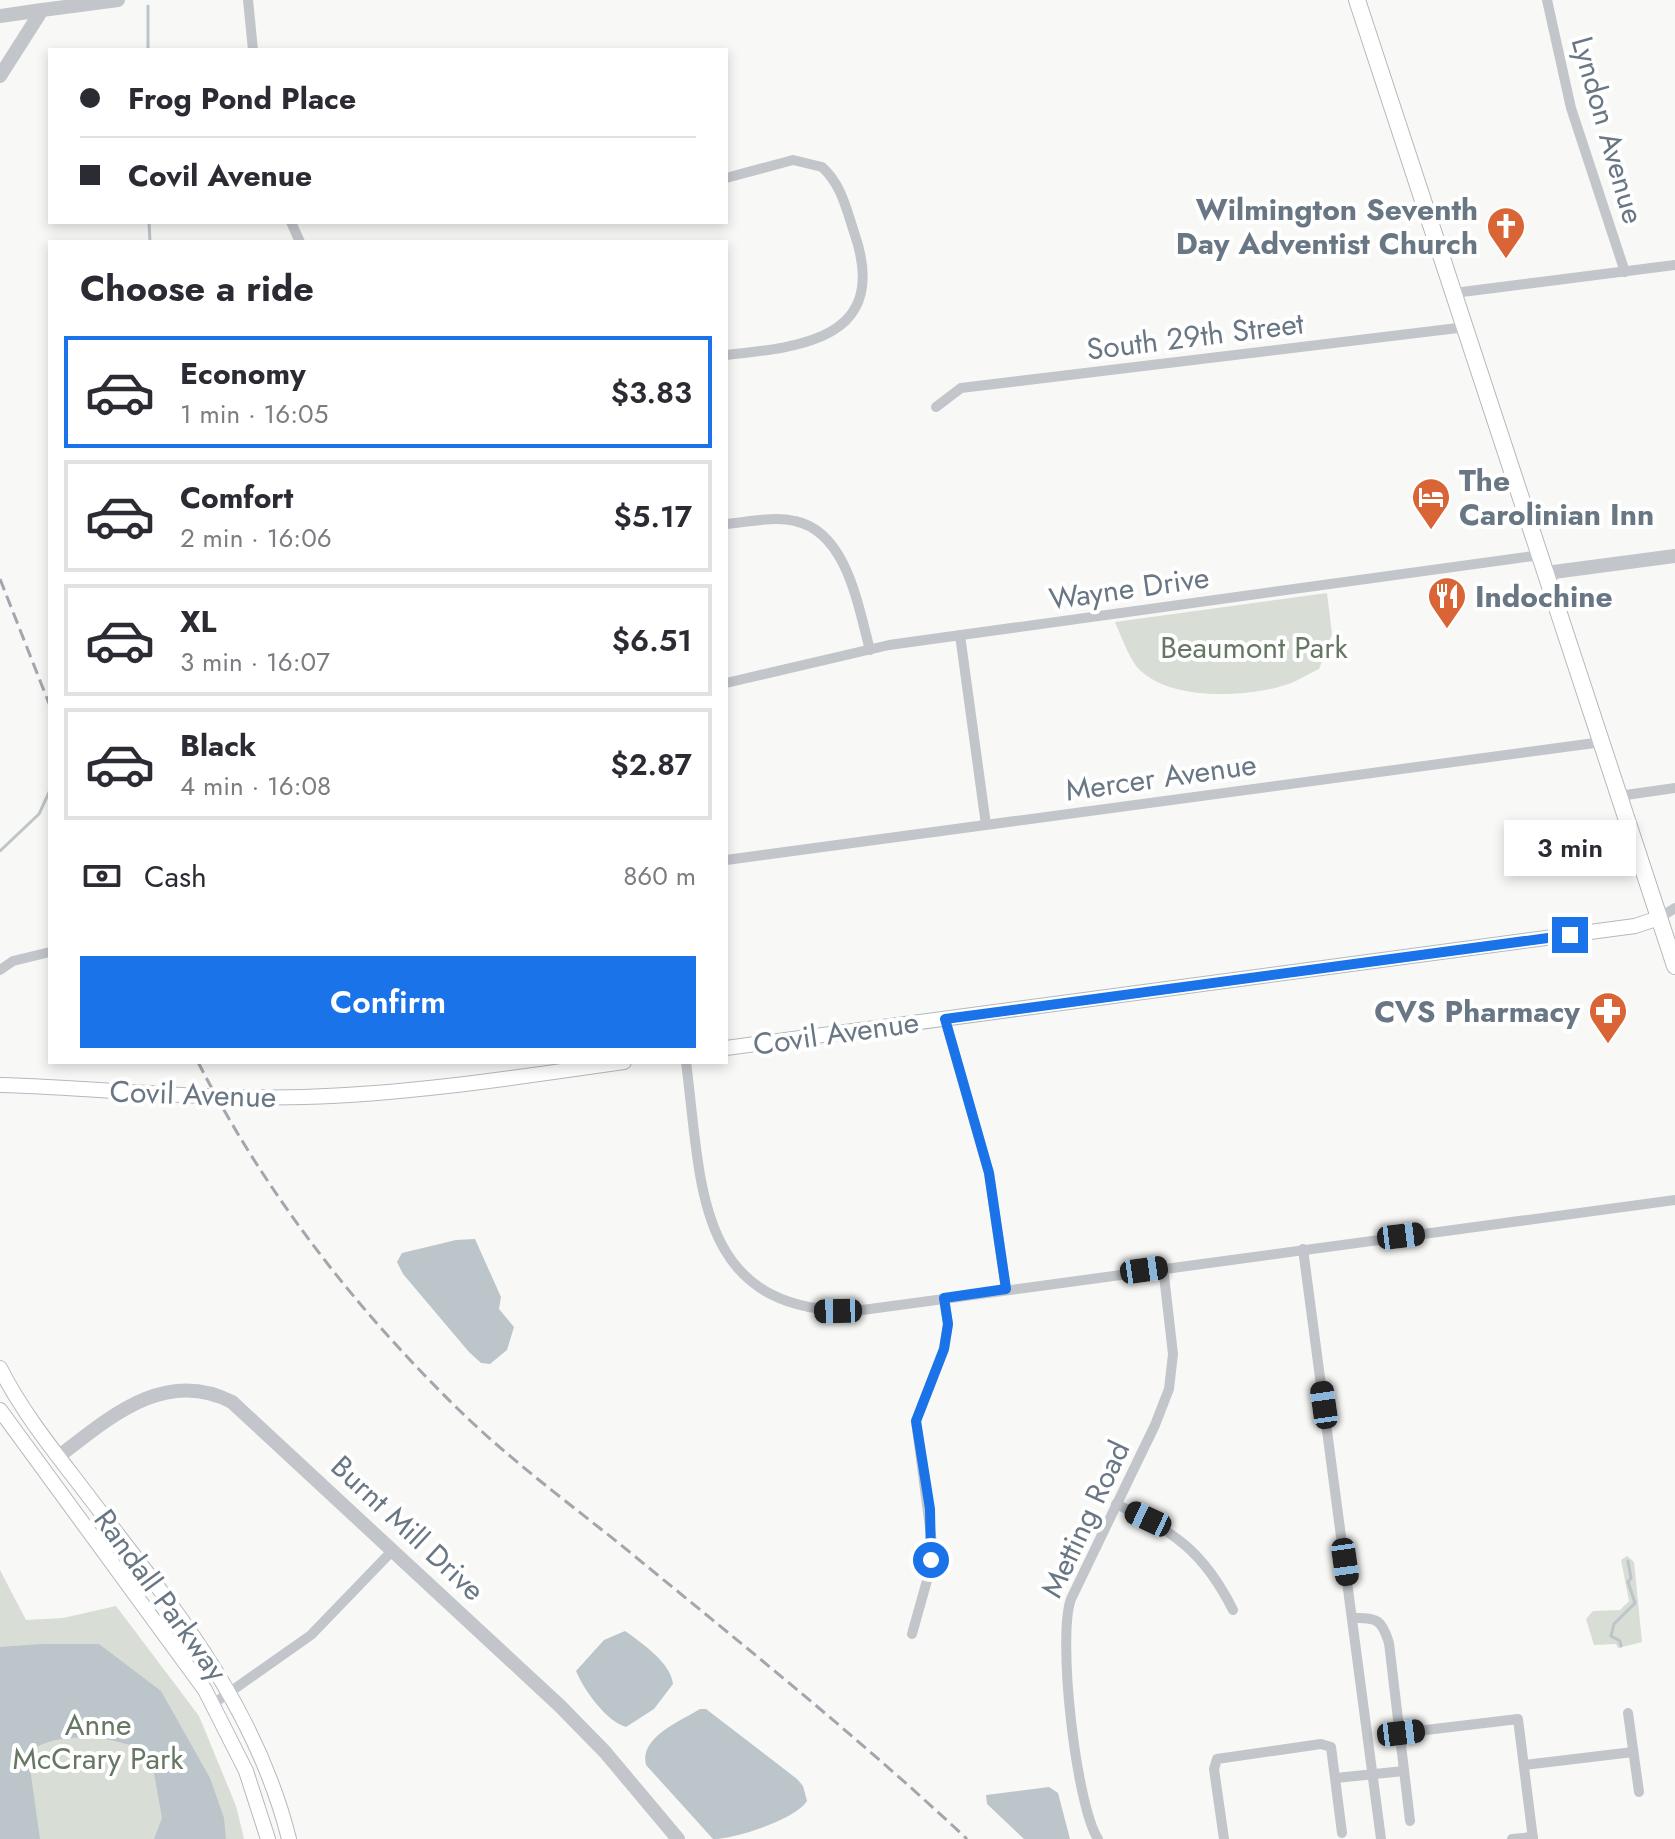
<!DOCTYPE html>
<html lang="en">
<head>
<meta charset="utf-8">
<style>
  body { margin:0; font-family:Jost,sans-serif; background:#f2f2f3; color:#2b2b33; height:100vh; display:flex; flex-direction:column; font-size:30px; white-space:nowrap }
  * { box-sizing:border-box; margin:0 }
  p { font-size:26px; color:#7c7c81 }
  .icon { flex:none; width:44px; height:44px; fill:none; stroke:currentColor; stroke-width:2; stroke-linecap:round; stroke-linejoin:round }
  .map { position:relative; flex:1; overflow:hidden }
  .drawer { position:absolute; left:48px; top:240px; width:680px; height:824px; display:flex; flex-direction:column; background:#fff; border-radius:0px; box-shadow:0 4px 12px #0003 }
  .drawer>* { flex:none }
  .top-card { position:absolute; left:48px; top:48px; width:680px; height:176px; border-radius:0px; box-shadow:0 4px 12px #0003; display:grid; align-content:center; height:176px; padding:0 32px; background:#fff }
  .end { position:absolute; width:36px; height:36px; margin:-18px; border:10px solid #1a73e8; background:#fff; box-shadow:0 0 0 4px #fff }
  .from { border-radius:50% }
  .bubble { position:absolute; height:56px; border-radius:0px; background:#fff; box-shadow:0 4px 12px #0003; font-size:26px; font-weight:600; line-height:56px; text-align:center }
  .car { position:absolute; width:24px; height:48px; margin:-24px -12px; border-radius:10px; box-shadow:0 0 6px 2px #0007; background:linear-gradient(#222 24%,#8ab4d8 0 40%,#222 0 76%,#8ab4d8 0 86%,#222 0) }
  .top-card b { display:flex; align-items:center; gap:28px; height:76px; font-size:30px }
  .top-card b+b { border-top:2px solid #e1e1e2 }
  .top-card i { width:20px; height:20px; background:#2b2b33 }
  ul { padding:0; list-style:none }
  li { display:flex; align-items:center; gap:24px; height:112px; margin:0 16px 12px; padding:0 16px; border:4px solid #e1e1e2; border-radius:0px }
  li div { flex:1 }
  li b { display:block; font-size:30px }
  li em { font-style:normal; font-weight:600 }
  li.selected { border-color:#1a73e8 }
  li>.icon { width:72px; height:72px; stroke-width:1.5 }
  h2 { padding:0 32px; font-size:36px; line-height:96px }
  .pay { display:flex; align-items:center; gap:20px; height:88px; padding:0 32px; font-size:30px }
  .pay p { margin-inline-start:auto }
  .action { display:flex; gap:16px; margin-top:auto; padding:16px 32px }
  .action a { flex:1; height:92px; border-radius:0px; background:#1a73e8; color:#fff; font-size:32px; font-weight:600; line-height:92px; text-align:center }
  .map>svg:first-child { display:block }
</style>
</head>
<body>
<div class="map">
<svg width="1675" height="1839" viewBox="0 0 1675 1839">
  <rect width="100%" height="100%" fill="#f8f8f6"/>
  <g fill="#d8ddd5">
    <path d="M1327,593L1332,634L1319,669C1308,674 1296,682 1285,685C1246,698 1166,701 1137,667C1128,655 1121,636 1115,622Z"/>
    <path d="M1627,1556L1634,1562L1642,1642L1618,1648L1616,1644L1594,1645L1586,1619L1593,1611L1620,1610L1629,1601L1621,1560Z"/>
    <path d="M0,1570L26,1620L63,1618L116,1606L199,1716L236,1806L244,1839H0Z"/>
  </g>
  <g fill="#bcc5ca">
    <path d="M475,1239L501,1297L499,1309L514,1327L507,1350L490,1364L481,1363L469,1352L403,1274L397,1262L402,1253L456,1240Z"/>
    <path d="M625,1631C642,1643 671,1663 673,1684L654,1709L626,1727C606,1721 584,1690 576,1671L604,1640Z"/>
    <path d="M42,1644H99L161,1691L210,1778L224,1818L226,1839H154L162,1818L151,1756C124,1735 51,1729 28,1754L40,1839H0V1647Z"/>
    <path d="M700,1709H706L797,1779L803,1786L807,1801C795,1820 734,1839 713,1839L646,1765C639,1737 681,1721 700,1709Z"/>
    <path d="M1049,1787L1058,1793L1070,1839H1024L987,1804L986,1795Z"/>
  </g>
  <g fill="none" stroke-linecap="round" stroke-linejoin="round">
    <g stroke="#bcc5ca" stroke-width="3">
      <path d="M148,50V6"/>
      <path d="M149,222L150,242"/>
      <path d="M0,851L39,814L50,790"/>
      <path d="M1621,1646L1620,1641L1611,1636L1614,1624L1635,1603L1628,1582L1631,1578L1628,1561"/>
    </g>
    <defs>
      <g id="secondary">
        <path d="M726,1048L1635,926L1659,918"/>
        <path d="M0,1085C101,1088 203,1100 304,1097C412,1094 518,1077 624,1062"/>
        <path d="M0,1368C22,1412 54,1451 83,1489C168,1601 254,1700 289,1839"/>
        <path d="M0,1410L205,1690L246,1771L268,1839"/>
      </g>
      <path id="primary" d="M1357,0L1675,966"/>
    </defs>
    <use href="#secondary" stroke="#b4b9be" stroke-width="16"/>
    <use href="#primary" stroke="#b5b9bd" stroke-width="18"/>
    <g stroke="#c2c5c9" stroke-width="10">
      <path d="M248,0L253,50"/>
      <path d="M1547,0L1571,108L1625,272"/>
      <path d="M726,178L793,160L822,167C841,184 846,208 854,232C891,338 804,347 726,355"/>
      <path d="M291,222L300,242"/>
      <path d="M1454,293L1675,265"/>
      <path d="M936,407L961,388L1466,327"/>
      <path d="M726,524C748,522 774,516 795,521C847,532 858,606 870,650"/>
      <path d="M960,635L986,825"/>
      <path d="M726,683L889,645L1540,555"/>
      <path d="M1619,796L1675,788"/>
      <path d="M726,860L1602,742"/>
      <path d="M1659,918L1675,908"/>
      <path d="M0,970L13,961L50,952"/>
      <path d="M945,1019L989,1173L1006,1289"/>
      <path d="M686,1062C702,1184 694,1312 855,1311L1675,1200"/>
      <path d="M1303,1249L1381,1839"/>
      <path d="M1116,1504C1174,1531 1204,1552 1233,1610"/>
      <path d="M1353,1618C1377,1617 1382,1620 1389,1643L1410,1821"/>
      <path d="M912,1634L928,1577L932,1543L916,1421L944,1349L948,1324L944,1298"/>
      <path d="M213,1704L311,1635L393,1550"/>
      <path d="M1628,1713L1639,1792"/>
      <path d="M1401,1733L1518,1719L1533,1839"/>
      <path d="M1524,1765L1633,1752"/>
      <path d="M1336,1778L1404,1771"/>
      <path d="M1098,1839C1076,1805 1057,1637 1071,1599L1155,1425L1169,1389L1173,1354L1163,1267"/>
      <path d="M1224,1839L1214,1769L1217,1759L1321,1744L1331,1747L1342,1833"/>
      <path d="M1512,1839L1533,1837"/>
    </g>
    <g stroke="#c2c5c9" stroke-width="14">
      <path d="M0,16L42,10"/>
      <path d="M0,76L42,10L118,0"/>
      <path d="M1546,573L1675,556"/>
      <path d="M58,1457C109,1418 165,1367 232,1402L560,1706L605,1752L678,1839"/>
    </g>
    <use href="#secondary" stroke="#fff" stroke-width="14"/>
    <use href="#primary" stroke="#fff" stroke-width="16"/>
    <g stroke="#a1a7ad" stroke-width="3" stroke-dasharray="12 6" stroke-linecap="butt">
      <path d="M0,579L50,706"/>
      <path d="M198,1062C265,1193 354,1307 458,1409C508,1458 566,1501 621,1545C738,1641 856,1735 967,1839"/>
    </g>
  </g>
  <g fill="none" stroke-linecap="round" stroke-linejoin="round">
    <path stroke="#1a73e8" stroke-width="10" d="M931,1560L930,1509L916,1421L944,1349L948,1324L944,1298L1006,1289L989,1173L945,1019L1570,935"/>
  </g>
  <defs>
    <symbol id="church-pin" viewBox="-11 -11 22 30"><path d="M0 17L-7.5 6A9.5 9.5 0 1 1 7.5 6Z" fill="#d96436" stroke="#fff"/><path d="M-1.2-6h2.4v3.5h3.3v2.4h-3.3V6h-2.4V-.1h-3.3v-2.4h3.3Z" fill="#fff"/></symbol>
    <symbol id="hotel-pin" viewBox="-11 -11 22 30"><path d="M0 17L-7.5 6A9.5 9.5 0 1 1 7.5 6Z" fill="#d96436" stroke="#fff"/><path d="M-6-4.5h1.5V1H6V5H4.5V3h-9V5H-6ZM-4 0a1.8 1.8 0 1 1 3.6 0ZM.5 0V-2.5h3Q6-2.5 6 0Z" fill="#fff"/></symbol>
    <symbol id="restaurant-pin" viewBox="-11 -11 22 30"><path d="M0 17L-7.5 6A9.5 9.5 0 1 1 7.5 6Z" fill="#d96436" stroke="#fff"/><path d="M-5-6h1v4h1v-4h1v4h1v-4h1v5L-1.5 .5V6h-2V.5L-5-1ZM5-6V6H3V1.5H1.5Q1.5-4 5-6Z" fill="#fff"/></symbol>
    <symbol id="pharmacy-pin" viewBox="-11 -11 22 30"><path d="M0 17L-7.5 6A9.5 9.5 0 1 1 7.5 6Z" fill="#d96436" stroke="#fff"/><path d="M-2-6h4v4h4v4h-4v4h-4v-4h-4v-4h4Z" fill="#fff"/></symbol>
  </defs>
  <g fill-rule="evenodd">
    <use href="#church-pin" x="1484" y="204" width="44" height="60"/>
    <use href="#hotel-pin" x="1409" y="475" width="44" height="60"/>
    <use href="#restaurant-pin" x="1425" y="574" width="44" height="60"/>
    <use href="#pharmacy-pin" x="1586" y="989" width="44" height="60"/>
  </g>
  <g text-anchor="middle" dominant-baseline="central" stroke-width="8" stroke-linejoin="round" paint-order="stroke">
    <g font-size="30" fill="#697785" stroke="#fff">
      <text transform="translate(1608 130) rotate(74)">Lyndon Avenue</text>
      <text transform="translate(1195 336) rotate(-7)">South 29th Street</text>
      <text transform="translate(1129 588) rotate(-8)">Wayne Drive</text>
      <text transform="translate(1161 777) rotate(-8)">Mercer Avenue</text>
      <text transform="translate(836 1033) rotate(-8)">Covil Avenue</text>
      <text transform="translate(193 1094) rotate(2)">Covil Avenue</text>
      <text transform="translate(1085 1519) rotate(-65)">Metting Road</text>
      <text transform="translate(408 1528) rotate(43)">Burnt Mill Drive</text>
      <text transform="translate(161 1595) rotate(54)">Randall Parkway</text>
    </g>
    <g font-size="30" font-weight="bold" fill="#697785" stroke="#fff" text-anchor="end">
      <text x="1478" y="209">Wilmington Seventh<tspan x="1478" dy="34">Day Adventist Church</tspan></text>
      <text x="1459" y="480" text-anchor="start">The<tspan x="1459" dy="34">Carolinian Inn</tspan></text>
      <text x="1475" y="596" text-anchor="start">Indochine</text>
      <text x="1580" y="1011">CVS Pharmacy</text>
    </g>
    <g font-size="30" fill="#667864" stroke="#fff">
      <text x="1254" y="647">Beaumont Park</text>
      <text x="98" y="1724">Anne<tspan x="98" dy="34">McCrary Park</tspan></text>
    </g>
  </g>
</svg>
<i class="end from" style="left:931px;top:1560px"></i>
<i class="end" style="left:1570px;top:935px"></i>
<div class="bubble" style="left:1504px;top:820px;width:132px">3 min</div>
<i class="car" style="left:1401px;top:1236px;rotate:83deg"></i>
<i class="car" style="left:1144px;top:1270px;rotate:82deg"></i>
<i class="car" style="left:838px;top:1311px;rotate:269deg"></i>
<i class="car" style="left:1324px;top:1405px;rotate:352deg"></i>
<i class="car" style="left:1148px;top:1519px;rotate:295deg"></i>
<i class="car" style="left:1345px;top:1562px;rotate:172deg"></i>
<i class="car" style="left:1401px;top:1733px;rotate:83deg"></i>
<div class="top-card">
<b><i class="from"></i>Frog Pond Place</b>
<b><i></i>Covil Avenue</b>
</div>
<section class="drawer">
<h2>Choose a ride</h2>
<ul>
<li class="selected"><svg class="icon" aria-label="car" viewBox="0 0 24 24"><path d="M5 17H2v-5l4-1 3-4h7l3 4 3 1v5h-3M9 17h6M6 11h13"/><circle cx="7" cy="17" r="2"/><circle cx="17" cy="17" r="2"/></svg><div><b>Economy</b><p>1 min · 16:05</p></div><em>$3.83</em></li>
<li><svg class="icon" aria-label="car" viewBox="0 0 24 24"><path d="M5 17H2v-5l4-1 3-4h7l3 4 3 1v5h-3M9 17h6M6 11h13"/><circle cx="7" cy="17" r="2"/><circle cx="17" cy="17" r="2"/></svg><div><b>Comfort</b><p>2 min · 16:06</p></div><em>$5.17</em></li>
<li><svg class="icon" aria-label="car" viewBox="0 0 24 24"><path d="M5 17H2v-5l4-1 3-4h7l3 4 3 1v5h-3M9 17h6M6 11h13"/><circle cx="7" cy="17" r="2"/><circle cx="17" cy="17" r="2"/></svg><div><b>XL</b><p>3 min · 16:07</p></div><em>$6.51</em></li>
<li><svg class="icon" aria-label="car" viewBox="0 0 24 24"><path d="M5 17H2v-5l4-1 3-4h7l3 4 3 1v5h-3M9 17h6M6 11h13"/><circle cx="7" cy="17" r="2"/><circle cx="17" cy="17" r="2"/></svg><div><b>Black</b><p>4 min · 16:08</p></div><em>$2.87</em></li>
</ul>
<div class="pay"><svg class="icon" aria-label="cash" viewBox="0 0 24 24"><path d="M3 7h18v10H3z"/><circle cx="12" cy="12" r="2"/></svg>Cash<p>860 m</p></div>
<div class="action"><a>Confirm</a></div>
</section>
</div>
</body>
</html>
